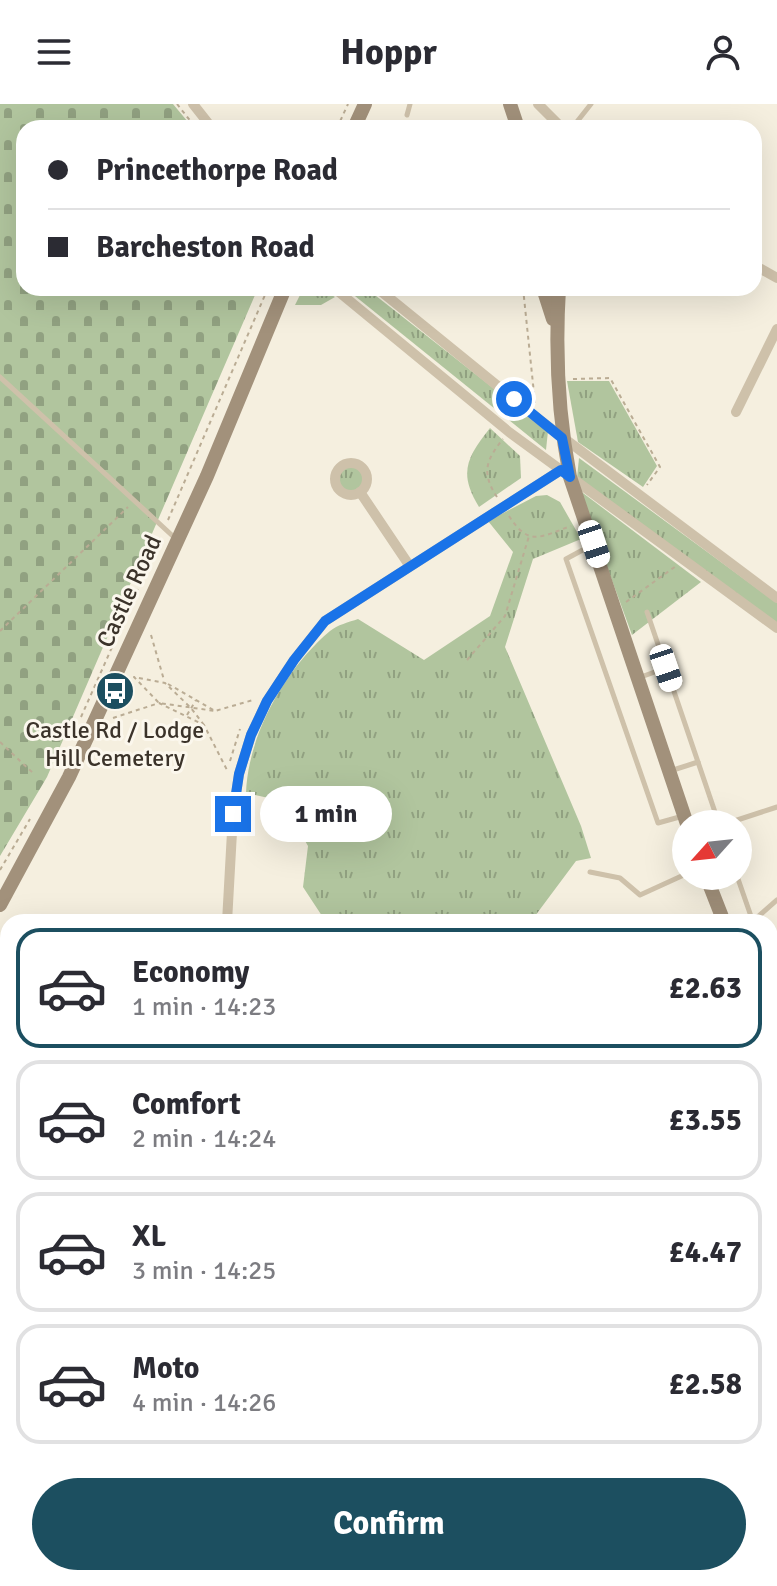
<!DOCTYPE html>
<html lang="en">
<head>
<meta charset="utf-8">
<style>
  body { margin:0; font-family:Signika,sans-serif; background:#f7f7f7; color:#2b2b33; height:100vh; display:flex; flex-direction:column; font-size:30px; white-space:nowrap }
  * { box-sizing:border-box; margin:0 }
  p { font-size:26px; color:#7c7c81 }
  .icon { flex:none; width:44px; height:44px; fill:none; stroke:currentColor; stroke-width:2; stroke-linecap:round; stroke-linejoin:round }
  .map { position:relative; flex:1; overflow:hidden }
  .sheet { position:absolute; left:0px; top:810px; width:778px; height:672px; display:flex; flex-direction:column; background:#fff; border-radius:24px 24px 0 0; box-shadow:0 8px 32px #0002 }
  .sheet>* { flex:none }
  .guide { position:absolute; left:16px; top:16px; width:746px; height:176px; border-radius:24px; box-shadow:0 8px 32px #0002; display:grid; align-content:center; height:176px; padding:0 32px; background:#fff }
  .needle { width:52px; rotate:243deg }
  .buttons { position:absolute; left:672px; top:706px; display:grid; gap:16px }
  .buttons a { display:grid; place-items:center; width:80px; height:80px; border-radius:50%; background:#fff; box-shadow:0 8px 32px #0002; font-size:40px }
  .end { position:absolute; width:36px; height:36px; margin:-18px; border:10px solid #1a73e8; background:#fff; box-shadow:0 0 0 4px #fff }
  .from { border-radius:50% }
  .bubble { position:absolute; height:56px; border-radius:28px; background:#fff; box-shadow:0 8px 32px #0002; font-size:26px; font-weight:800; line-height:56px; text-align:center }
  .car { position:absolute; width:24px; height:48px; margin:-24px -12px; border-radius:10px; box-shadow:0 0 6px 2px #0007; background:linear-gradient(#fff 24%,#345 0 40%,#fff 0 76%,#345 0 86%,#fff 0) }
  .guide b { display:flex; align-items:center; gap:28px; height:76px; font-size:30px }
  .guide b+b { border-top:2px solid #e1e1e2 }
  .guide i { width:20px; height:20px; background:#2b2b33 }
  ul { padding:14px 0 0; list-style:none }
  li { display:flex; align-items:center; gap:24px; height:120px; margin:0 16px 12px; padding:0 16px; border:4px solid #e1e1e2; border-radius:24px }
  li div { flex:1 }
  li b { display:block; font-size:30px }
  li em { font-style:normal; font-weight:800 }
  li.on { border-color:#1c4f60 }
  li>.icon { width:72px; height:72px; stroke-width:1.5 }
  .button { display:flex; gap:16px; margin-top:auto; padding:16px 32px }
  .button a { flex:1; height:92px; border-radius:48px; background:#1c4f60; color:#fff; font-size:32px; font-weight:800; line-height:92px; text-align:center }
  header { display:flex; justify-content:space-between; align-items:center; height:104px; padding:0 32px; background:#fff; font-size:36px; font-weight:800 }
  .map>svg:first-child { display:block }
</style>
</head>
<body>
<header><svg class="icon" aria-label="menu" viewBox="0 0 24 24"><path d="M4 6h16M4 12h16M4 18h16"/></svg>Hoppr<svg class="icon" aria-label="person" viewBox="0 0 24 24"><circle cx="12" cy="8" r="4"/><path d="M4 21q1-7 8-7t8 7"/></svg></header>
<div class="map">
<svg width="777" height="1482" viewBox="0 0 777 1482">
  <defs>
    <pattern id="grass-tufts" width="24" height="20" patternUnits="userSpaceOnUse" patternTransform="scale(2)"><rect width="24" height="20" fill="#b1c59e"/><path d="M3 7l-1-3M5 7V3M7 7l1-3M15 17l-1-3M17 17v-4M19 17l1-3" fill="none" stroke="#91a181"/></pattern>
    <pattern id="cemetery-stones" width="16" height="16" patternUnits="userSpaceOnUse" patternTransform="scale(2)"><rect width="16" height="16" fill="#b1c59e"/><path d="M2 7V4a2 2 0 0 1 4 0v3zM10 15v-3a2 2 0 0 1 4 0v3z" fill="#91a181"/></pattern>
    <pattern id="park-dots" width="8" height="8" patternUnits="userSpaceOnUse" patternTransform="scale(2)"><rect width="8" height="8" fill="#b1c59e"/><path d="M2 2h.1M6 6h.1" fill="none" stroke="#91a181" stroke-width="1.8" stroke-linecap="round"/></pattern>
  </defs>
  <rect width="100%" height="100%" fill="#f5efdf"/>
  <g fill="url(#grass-tufts)">
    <path d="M312,184L322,185L335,193L321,201H295L300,191Z"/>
    <path d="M345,184H366L548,327L546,346Z"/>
    <path d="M567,277H609L657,362L643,383L578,338Z"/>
    <path d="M490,324L520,352L521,374L479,403C458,369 467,353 490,324Z"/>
    <path d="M579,354L777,499V519L577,374Z"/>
    <circle cx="351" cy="376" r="13"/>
    <path d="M579,386L701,478L632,531Z"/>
    <path d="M547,391L560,398L581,435L533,455L505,543L581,722L591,754L576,757L535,812L536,818H326L303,783L308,742L282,697L246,689C248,630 286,564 330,527C337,521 349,518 358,515L424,556L490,512L513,448L488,417L536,392Z"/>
    <path d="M770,866L777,868V1044L770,1041Z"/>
    <path d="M0,916H8V951L0,941Z"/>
  </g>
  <path fill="url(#cemetery-stones)" d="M0,0H173L193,24H24V184H258L47,673L0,752Z"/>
  <g fill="url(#park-dots)">
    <path d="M0,1071L8,1080V1341L0,1331Z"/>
    <path d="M777,1369V1482H227L220,1474H770V1373Z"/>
  </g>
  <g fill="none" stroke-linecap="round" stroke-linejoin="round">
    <g stroke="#baac94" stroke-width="2" stroke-dasharray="4 4" stroke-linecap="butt">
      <path d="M177,0L196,24"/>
      <path d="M337,24L348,0"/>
      <path d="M523,184L535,299"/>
      <path d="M573,275L610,274L660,363L647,381"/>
      <path d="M497,393C481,369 486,356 503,335"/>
      <path d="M509,412C529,443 540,433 571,422"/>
      <path d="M168,416L268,184"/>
      <path d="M626,498L676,462"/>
      <path d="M0,527L128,403"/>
      <path d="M151,531L164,576"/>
      <path d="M467,556L505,512L529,432"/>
      <path d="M168,580L215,607L253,596"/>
      <path d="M187,611L196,596"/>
      <path d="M81,613L161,433"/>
      <path d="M113,614L159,599L204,621L227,666"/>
      <path d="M204,621L191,604L165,579L134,573L159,599L215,607"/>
      <path d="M0,638L33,669"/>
      <path d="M230,657L240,625"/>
      <path d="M0,766L30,715"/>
      <path d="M774,959L777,965"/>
      <path d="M770,1379L777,1377"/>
      <path d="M0,1389L8,1380"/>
      <path d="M770,1450L777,1437"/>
      <path d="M565,1482L570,1474"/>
      <path d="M752,1482L756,1474"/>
    </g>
    <g stroke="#cec1aa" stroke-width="5">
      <path d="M407,11L410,0"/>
      <path d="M572,24L591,0"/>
      <path d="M0,273L176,435"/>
      <path d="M590,442L566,455L658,719L683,712"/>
      <path d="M647,508L716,711"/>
      <path d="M638,574L666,564"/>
      <path d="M670,667L698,658"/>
      <path d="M725,720L777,703"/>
      <path d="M590,768L620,774L640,791L686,770"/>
      <path d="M737,772L753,818"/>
      <path d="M752,818L777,796"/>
    </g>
    <g stroke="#cec1aa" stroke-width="10">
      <path d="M193,0L212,24"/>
      <path d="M538,0L562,24"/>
      <path d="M754,161L777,174"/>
      <path d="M334,184L509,328L777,524"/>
      <path d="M377,184L537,314L777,494"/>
      <path d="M736,308L777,225"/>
      <circle cx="351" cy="375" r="16"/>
      <path d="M360,388L409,461"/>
      <path d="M227,818L233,710L239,670L251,631L267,597L294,556L325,517L561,366"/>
      <path d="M0,901H8"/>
      <path d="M0,952L8,962"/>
      <path d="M770,1298L777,1295"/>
    </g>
    <g stroke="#a2917b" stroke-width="14">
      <path d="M510,0L518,24"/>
      <path d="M354,24L365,0"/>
      <path d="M543,184L553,215"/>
      <path d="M559,184C555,248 558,310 570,373L687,720"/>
      <path d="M706,772L724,818"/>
      <path d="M0,801L69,673L207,372L285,184"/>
      <path d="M770,858L777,861"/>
      <path d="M770,1042L777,1045"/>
      <path d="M0,1354L8,1364"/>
      <path d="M98,1474L104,1482"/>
    </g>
  </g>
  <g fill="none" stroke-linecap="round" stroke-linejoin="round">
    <path stroke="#1a73e8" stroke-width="10" d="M233,710L239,670L251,631L267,597L294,556L325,517L561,366L570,373L562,334L514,295"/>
  </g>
  <defs>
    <symbol id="bus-disc" viewBox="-11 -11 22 22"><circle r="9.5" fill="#1c4f60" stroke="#fbf7ed"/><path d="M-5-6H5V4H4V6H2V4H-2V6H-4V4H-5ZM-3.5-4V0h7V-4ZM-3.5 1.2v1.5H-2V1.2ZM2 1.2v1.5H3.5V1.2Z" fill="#fff"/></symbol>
  </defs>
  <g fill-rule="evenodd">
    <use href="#bus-disc" x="93" y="565" width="44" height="44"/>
  </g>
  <g text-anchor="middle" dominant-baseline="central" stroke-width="6" stroke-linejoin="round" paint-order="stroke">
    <g font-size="24" fill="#3b332a" stroke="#fbf7ed">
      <text transform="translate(129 487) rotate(-65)">Castle Road</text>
    </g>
    <g font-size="24" fill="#3b332a" stroke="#fbf7ed">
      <text x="115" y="626">Castle Rd / Lodge<tspan x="115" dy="28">Hill Cemetery</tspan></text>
    </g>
  </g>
</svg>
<div class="buttons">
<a><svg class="needle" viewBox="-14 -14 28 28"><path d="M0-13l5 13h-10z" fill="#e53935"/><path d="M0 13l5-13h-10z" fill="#7c7c81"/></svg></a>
</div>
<i class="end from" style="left:514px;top:295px"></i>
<i class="end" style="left:233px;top:710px"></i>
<div class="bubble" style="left:260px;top:682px;width:132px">1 min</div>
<i class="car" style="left:594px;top:440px;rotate:162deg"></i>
<i class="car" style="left:666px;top:564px;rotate:161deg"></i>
<div class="guide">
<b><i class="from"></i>Princethorpe Road</b>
<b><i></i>Barcheston Road</b>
</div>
<section class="sheet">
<ul>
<li class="on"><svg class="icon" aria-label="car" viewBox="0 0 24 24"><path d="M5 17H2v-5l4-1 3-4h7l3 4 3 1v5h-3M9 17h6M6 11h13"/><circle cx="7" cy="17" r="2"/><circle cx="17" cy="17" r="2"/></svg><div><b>Economy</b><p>1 min · 14:23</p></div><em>£2.63</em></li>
<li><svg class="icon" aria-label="car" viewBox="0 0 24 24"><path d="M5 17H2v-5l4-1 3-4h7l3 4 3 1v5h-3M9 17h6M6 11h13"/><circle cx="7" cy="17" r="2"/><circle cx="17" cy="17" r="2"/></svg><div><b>Comfort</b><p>2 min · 14:24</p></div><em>£3.55</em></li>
<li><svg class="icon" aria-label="car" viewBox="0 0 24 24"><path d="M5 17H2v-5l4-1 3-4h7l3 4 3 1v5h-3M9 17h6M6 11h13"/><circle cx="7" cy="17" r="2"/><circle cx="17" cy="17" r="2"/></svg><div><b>XL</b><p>3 min · 14:25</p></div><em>£4.47</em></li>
<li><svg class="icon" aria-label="car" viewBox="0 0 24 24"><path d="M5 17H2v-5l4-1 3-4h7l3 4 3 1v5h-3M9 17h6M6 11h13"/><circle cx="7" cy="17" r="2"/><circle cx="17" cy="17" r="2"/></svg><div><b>Moto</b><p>4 min · 14:26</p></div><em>£2.58</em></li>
</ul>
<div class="button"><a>Confirm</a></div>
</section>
</div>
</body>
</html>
